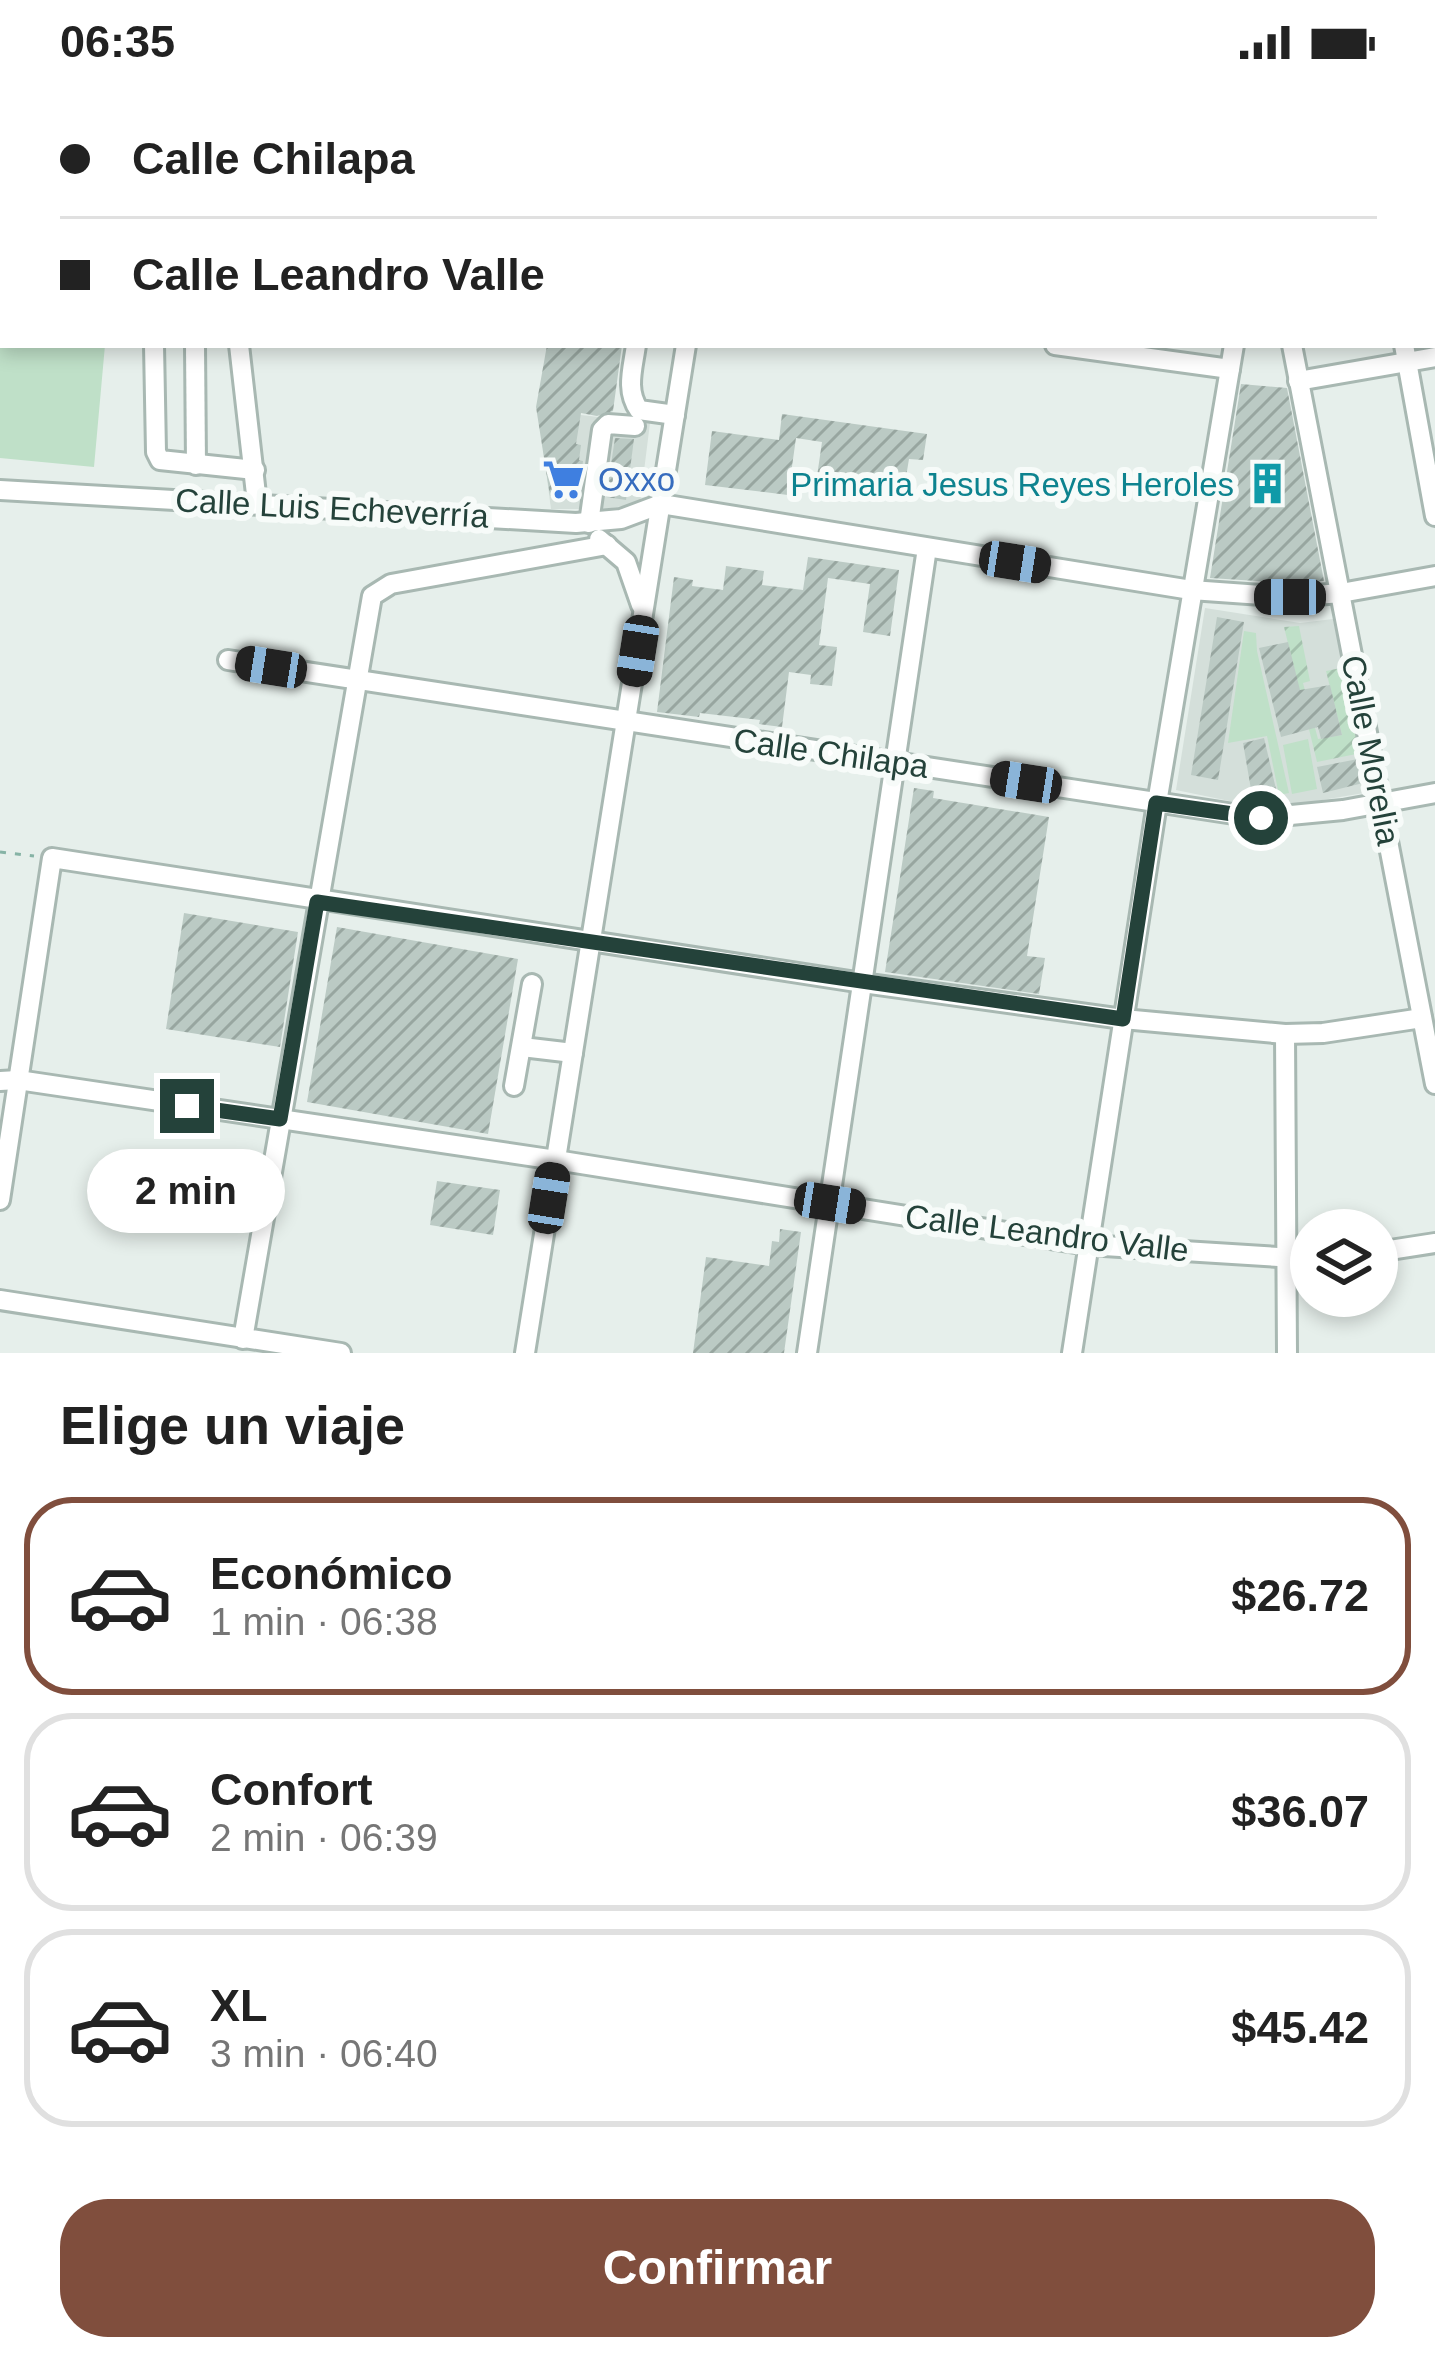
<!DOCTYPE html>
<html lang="es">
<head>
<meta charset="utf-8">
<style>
  body { margin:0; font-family:Helvetica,sans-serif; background:#f6f6f6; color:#222; height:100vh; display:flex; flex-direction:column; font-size:45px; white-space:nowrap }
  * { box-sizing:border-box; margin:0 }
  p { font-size:39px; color:#767676 }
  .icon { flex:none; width:66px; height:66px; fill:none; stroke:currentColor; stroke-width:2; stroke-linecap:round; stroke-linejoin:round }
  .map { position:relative; height:1269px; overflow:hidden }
  .details { display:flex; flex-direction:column; background:#fff; flex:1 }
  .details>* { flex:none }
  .hud { position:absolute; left:0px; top:0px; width:1437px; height:264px; box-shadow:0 6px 18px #0003; display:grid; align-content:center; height:264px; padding:0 60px; background:#fff }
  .buttons { position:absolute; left:1290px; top:1125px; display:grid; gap:24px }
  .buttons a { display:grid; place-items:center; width:108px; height:108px; border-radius:50%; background:#fff; box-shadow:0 6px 18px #0003; font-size:60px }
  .end { position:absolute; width:54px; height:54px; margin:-27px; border:15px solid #24423a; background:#fff; box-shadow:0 0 0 6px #fff }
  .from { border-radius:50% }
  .bubble { position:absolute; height:84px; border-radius:42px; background:#fff; box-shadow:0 6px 18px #0003; font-size:39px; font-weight:700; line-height:84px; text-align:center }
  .car { position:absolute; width:36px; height:72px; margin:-36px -18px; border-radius:15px; box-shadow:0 0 9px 3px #0007; background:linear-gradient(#222 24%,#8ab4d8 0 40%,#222 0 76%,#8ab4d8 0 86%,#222 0) }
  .hud b { display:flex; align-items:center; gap:42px; height:114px; font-size:45px }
  .hud b+b { border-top:3px solid #e0e0e0 }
  .hud i { width:30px; height:30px; background:#222 }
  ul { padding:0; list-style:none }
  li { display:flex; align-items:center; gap:36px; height:198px; margin:0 24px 18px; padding:0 36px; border:6px solid #e0e0e0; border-radius:48px }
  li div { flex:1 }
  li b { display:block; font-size:45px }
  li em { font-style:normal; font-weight:700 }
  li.on { border-color:#804e3d }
  li>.icon { width:108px; height:108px; stroke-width:1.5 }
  h2 { padding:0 60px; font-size:54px; line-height:144px }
  .button { display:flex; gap:24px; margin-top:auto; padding:24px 60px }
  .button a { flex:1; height:138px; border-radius:48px; background:#804e3d; color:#fff; font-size:48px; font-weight:700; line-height:138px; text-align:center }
  .status { display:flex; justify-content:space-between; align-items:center; height:84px; padding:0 60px; background:#fff; direction:ltr }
  .status svg { height:33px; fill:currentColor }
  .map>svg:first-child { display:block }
</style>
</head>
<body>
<div class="status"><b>06:35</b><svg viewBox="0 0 49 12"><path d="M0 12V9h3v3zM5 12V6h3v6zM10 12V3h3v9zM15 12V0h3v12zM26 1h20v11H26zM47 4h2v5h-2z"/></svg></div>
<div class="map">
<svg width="1435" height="1269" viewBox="0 0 1435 1269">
  <defs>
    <pattern id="garden-furrows" width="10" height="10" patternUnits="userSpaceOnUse" patternTransform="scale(3)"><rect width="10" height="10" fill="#bfe0c8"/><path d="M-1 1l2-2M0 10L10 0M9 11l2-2" fill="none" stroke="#a4c1ad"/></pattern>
    <pattern id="building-hatch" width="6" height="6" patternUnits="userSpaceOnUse" patternTransform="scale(3)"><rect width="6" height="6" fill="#bbcac4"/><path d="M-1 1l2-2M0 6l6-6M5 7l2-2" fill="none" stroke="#98a6a0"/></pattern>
  </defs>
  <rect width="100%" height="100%" fill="#e6efeb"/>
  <g fill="#d4dfda">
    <path d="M538,326L650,339L640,419L606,425H551Z"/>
    <path d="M1205,524L1300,539L1333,535L1370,708L1268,725L1176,706Z"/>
  </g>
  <g fill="#bfe0c8">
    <path d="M0,0L126,1L3,3V261H105L94,383L0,374Z"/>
    <path d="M756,0H1183L755,3Z"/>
    <path d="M1244,547L1256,549L1257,567L1289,709L1279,711L1267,652L1228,659Z"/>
    <path d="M1308,655L1317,705L1292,710L1283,661Z"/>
  </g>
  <path fill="url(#garden-furrows)" d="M1299,542L1310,597L1303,599L1318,655L1342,651L1326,587L1346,583L1361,669L1317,678L1284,543Z"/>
  <g fill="url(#building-hatch)">
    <path d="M547,261H622L613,327L597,332L581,329L576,360L581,361L579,376L583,377L578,416L550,412L536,323Z"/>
    <path d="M1241,300L1287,304L1324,497L1290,499L1210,494Z"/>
    <path d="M782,330L927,350L923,376L909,375L905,399L838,390L836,409L815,406L822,358L796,354L788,411L705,401L712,347L779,356Z"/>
    <path d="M615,354L634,355L626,416L606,413Z"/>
    <path d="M808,473L899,486L890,552L863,548L870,500L828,494L819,561L837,563L832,602L810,600L811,591L789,588L782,643L759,640L760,636L700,629L699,633L657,628L674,493L693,496L692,502L723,506L726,482L764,487L762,501L803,506Z"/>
    <path d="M1217,533L1244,538L1218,696L1191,691Z"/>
    <path d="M1288,558L1300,606L1330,601L1342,651L1321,655L1318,643L1281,653L1259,564Z"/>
    <path d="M1264,654L1279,718L1265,720L1253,717L1243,659Z"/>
    <path d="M1358,675L1363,699L1323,709L1317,683Z"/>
    <path d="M914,704L934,707L933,714L1049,733L1027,872L1045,874L1039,910L885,888Z"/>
    <path d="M184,829L298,848L280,963L166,945Z"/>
    <path d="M337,843L518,875L488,1050L307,1018Z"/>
    <path d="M437,1097L500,1106L493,1151L430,1141Z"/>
    <path d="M780,1145L801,1148L784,1269H693L706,1173L769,1182L772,1157L779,1158Z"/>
  </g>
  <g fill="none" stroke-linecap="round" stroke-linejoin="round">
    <defs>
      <g id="minor">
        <path d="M1220,0L1222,3"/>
        <path d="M1355,0V3"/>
        <path d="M212,3V0"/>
        <path d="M725,3L726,0"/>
        <path d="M1434,51H1435"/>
        <path d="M154,261L156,368L160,376L255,386"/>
        <path d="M195,261L196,381"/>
        <path d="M239,261L257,419"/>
        <path d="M636,261C633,284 625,306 639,326L675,331"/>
        <path d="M1055,261L1230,285"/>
        <path d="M1292,261L1435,1000"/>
        <path d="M1404,261L1435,432"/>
        <path d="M1298,297L1435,273"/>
        <path d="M0,406L576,439L621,435L661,420L1191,506L1290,513L1341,509L1435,492"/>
        <path d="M589,439L602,346L608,340L635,342"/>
        <path d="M599,455L626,478L641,521"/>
        <path d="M228,576L1260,734L1343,726L1435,709"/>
        <path d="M1285,950L1287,1269"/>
        <path d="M522,963L573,969"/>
        <path d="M0,997L18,996L556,1076L1088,1161L1311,1175"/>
        <path d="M514,1002L532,900"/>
        <path d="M0,1116L52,774L863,899L1123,935L1285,950L1323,949L1422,934"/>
        <path d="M1377,1168L1435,1159"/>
        <path d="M0,1216L341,1269"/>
        <path d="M243,1255L372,512L391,500L607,461"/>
        <path d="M525,1269L686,261"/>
        <path d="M807,1269L927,464"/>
        <path d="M1072,1269L1157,719L1234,261"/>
      </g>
    </defs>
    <use href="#minor" stroke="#a8b8b2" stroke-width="24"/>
    <path stroke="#86b3a5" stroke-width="3" stroke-dasharray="6 9" stroke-linecap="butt" d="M0,768L34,772"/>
    <use href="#minor" stroke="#fff" stroke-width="18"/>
  </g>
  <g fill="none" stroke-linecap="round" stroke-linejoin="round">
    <path stroke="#24423a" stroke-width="15" d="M187,1022L280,1035L317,818L1123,935L1156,719L1261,734"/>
  </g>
  <defs>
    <symbol id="supermarket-bare" viewBox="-9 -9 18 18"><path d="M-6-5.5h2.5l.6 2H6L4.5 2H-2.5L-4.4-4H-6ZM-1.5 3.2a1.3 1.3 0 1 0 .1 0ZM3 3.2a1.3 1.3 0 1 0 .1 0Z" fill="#3f7fe0" stroke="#f7fbf9" stroke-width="2.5" paint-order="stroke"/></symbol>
    <symbol id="building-bare" viewBox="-9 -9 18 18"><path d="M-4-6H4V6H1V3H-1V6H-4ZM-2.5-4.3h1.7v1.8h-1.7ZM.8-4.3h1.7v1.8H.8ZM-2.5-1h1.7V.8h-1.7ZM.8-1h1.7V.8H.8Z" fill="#0f9aa8" stroke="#f7fbf9" stroke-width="2.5" paint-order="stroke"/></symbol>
  </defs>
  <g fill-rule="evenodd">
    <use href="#supermarket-bare" x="534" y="366" width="59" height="59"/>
    <use href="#building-bare" x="1238" y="370" width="59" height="59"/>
  </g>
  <g text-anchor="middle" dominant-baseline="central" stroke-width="12" stroke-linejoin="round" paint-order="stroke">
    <g font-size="33" fill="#366cbe" stroke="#f7fbf9" text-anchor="start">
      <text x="598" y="395">Oxxo</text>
    </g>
    <g font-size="33" fill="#0d838f" stroke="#f7fbf9" text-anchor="end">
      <text x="1234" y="400">Primaria Jesus Reyes Heroles</text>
    </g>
    <g font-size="33" fill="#24423a" stroke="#f7fbf9">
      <text transform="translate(332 424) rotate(3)">Calle Luis Echeverría</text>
      <text transform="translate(1371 666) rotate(79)">Calle Morelia</text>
      <text transform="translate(831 669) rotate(8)">Calle Chilapa</text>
      <text transform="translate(1047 1149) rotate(7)">Calle Leandro Valle</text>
    </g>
  </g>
</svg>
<div class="buttons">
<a><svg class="icon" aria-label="layers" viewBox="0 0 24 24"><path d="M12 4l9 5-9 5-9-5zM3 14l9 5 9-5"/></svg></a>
</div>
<i class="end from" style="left:1261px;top:734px"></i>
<i class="end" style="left:187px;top:1022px"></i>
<div class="bubble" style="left:87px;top:1065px;width:198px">2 min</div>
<i class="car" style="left:1015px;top:478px;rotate:99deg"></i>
<i class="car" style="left:1290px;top:513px;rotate:270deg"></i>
<i class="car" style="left:638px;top:567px;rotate:189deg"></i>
<i class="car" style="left:271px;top:583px;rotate:279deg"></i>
<i class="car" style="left:1026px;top:698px;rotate:279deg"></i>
<i class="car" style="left:549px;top:1114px;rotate:9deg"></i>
<i class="car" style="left:830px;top:1119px;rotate:99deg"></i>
<div class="hud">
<b><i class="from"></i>Calle Chilapa</b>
<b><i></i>Calle Leandro Valle</b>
</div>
</div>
<section class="details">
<h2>Elige un viaje</h2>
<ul>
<li class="on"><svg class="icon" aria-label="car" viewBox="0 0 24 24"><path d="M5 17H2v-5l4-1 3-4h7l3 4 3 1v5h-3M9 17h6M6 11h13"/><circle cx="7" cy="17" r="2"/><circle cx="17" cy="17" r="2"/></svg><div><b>Económico</b><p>1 min · 06:38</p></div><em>$26.72</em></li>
<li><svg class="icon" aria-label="car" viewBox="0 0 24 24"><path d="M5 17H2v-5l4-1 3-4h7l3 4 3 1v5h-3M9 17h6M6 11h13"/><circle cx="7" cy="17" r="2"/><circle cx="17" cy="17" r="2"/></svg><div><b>Confort</b><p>2 min · 06:39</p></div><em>$36.07</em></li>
<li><svg class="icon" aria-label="car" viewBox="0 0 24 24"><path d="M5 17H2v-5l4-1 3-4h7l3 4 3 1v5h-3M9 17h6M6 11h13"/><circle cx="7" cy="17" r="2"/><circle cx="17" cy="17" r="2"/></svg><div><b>XL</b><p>3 min · 06:40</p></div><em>$45.42</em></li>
</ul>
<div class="button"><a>Confirmar</a></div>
</section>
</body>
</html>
